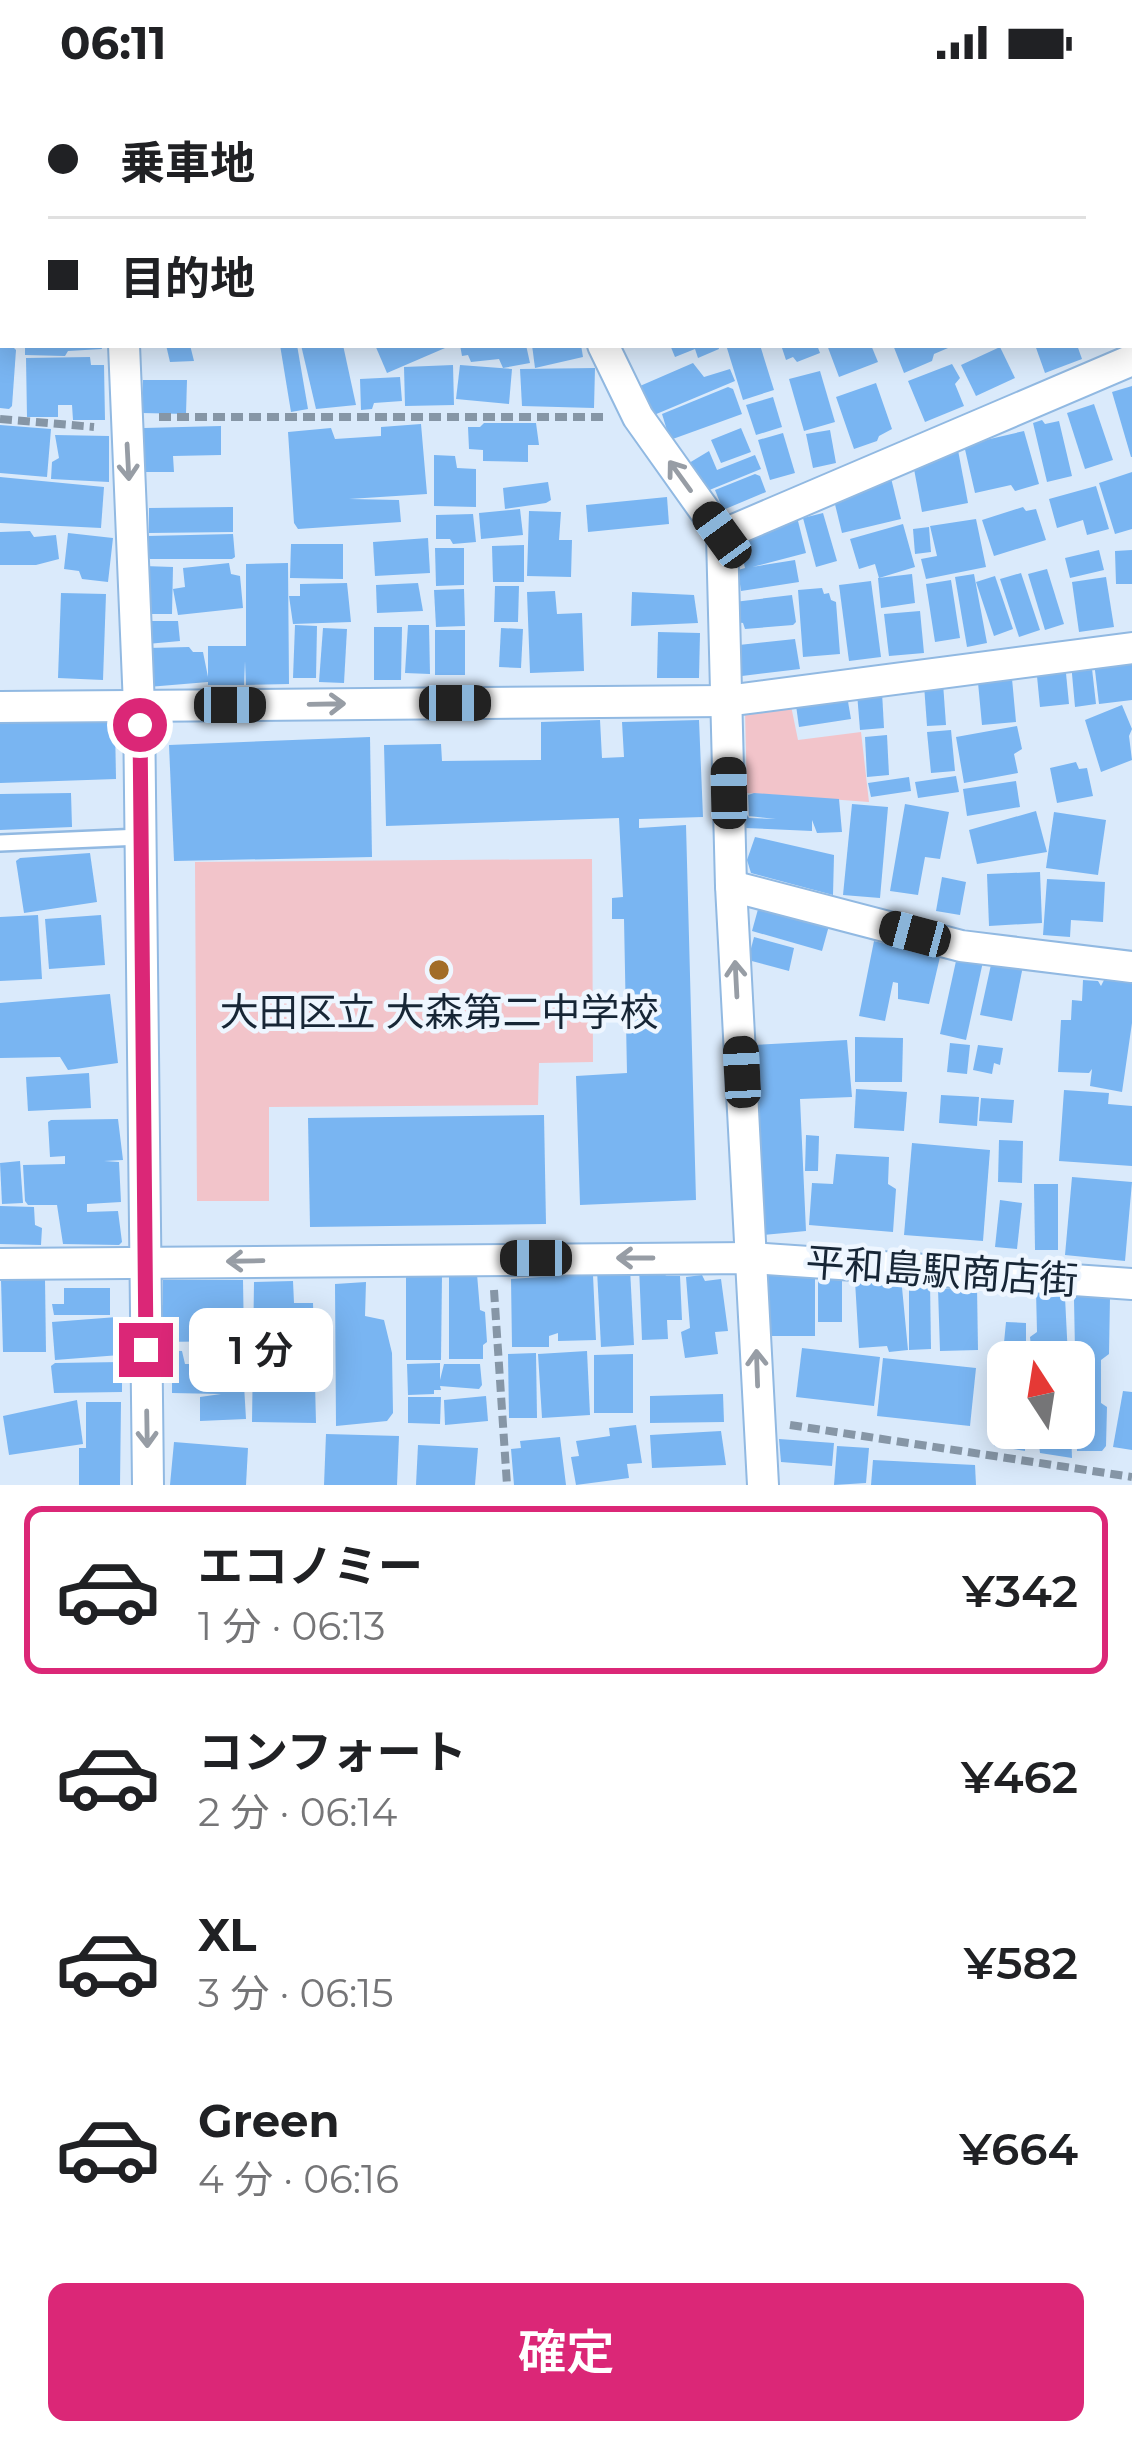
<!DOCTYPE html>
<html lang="ja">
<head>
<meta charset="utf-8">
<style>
  body { margin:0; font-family:Montserrat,"Noto Sans JP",sans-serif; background:#f2f2f2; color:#202124; height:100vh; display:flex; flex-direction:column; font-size:45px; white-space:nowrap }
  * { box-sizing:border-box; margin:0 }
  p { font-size:39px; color:#757577 }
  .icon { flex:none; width:66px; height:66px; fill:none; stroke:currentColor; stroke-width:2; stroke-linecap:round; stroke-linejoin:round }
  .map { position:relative; height:1401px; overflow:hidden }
  .details { display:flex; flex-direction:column; background:#fff; flex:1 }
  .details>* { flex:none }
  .banner { position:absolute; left:0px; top:0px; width:1134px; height:264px; box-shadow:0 6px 30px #0003; display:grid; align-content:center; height:264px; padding:0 48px; background:#fff }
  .needle { width:78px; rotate:348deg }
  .buttons { position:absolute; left:987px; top:1257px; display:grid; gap:24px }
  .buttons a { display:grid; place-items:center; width:108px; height:108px; border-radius:18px; background:#fff; box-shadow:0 6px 30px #0003; font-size:60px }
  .end { position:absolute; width:54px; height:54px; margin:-27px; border:15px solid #db2777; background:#fff; box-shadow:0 0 0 6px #fff }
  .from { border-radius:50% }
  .bubble { position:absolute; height:84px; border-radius:18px; background:#fff; box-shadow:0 6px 30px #0003; font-size:39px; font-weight:600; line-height:84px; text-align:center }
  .car { position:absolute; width:36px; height:72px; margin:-36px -18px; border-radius:15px; box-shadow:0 0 9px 3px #0007; background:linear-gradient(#222 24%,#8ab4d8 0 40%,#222 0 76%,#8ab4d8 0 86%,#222 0) }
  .banner b { display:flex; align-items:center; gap:42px; height:114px; font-size:45px }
  .banner b+b { border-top:3px solid #e0e0e0 }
  .banner i { width:30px; height:30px; background:#202124 }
  ul { padding:21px 0 0; list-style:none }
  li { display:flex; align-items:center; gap:36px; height:168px; margin:0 24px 18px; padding:0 24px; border:6px solid transparent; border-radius:18px }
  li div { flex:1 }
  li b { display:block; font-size:45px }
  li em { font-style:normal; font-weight:600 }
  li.current { border-color:#db2777 }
  li>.icon { width:108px; height:108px; stroke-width:1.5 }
  .button { display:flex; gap:24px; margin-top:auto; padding:24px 48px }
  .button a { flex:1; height:138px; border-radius:18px; background:#db2777; color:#fff; font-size:48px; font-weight:600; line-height:138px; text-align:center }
  .status { display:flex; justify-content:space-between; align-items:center; height:84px; padding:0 60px; background:#fff; direction:ltr }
  .status svg { height:33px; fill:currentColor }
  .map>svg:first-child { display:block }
</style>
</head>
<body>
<div class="status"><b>06:11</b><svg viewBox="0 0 49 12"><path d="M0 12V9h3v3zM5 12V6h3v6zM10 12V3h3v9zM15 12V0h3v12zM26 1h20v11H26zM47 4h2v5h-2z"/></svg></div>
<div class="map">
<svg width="1132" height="1401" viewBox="0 0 1132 1401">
  <rect width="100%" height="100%" fill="#daeafb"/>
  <g fill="#f2c4ca">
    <path d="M790,617L798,656L861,648L869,718L747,709L745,626Z"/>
    <path d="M592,775L593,978L539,979L538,1021L269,1023V1117H197L195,778Z"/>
  </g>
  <g fill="#79b5f2">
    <path d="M0,261H11L16,266L12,322L9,325L0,324Z"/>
    <path d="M25,261H101L102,265L68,267L65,272L25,271Z"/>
    <path d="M166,261H190L194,277L170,278Z"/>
    <path d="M280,261H297L308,325L291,328Z"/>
    <path d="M301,261H343L356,321L316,325Z"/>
    <path d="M375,261H452L387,289Z"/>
    <path d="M460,261H526L530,279L503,284L499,275L471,278L468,271L462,272Z"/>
    <path d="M532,261H581L583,273L535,284Z"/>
    <path d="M670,261H718L719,265L698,274L695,265L675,273Z"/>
    <path d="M726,261H760L774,306L743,316Z"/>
    <path d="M781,261H817L820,269L797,278L793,273L786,276Z"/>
    <path d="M827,261H871L878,278L839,293Z"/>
    <path d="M893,261H955L934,270L932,277L904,289Z"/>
    <path d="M1035,261H1077L1082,275L1045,289Z"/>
    <path d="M1000,263L1015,294L976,312L961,281Z"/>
    <path d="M90,273L91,281H104L105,336H73L72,321H58V333H27L26,274Z"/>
    <path d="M693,279L704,293L730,285L735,297L654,331L639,308L640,302Z"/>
    <path d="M952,280L960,294L955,300L964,322L925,338L908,297Z"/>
    <path d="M453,281L454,321L405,322L404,283Z"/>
    <path d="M460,281L512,285L509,320L456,315Z"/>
    <path d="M595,284L594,324L522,322L520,285Z"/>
    <path d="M820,287L835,338L804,347L789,295Z"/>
    <path d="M400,293L402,317L374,319L372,325L361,326L360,295Z"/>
    <path d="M143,296H187L186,330L142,329Z"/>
    <path d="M876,299L892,345L879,352L877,357L854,365L836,313Z"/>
    <path d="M1132,302V373H1131L1112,308Z"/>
    <path d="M728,303L733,305L742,330L670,356L662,330Z"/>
    <path d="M773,313L782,343L756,351L746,321Z"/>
    <path d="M1094,320L1113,376L1085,385L1067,329Z"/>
    <path d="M1042,336L1045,340L1059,337L1072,392L1047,398L1033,339Z"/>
    <path d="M484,339H536L539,361H528V378L483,377V366L469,365L468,343H480Z"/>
    <path d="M421,340L427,410L349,415L399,416L401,438L298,445L294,439L288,348L331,344L335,355L381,352V343Z"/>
    <path d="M0,341L51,345L47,393L0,389Z"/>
    <path d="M221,342V371L173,372L174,388H143L140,347L144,344Z"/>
    <path d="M741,344L751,368L721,379L711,356Z"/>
    <path d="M830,346L836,379L813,384L806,350Z"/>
    <path d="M1024,347L1039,400L1015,407L1011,401L975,409L964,361Z"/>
    <path d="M783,349L795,389L770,396L758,356Z"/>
    <path d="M55,351L109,352V398L51,395L52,378L59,374Z"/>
    <path d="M958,366L968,419L922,428L912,374Z"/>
    <path d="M709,367L717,386L755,371L761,385L707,407L689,379Z"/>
    <path d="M434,371L455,372L457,384L476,385V423L434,422Z"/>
    <path d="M1132,388V445L1115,450L1099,399Z"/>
    <path d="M755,390L760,392L766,408L723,426L715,406Z"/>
    <path d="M0,393L104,403L101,444L0,439Z"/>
    <path d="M891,394L901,435L842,449L832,408Z"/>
    <path d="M548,398L551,416L546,419L505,425L503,404Z"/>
    <path d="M1096,402L1109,445L1087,451L1083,436L1057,444L1049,415Z"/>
    <path d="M667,413L669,440L588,448L586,421Z"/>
    <path d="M233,423V448L149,449V424Z"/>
    <path d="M1023,423L1026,427L1036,425L1046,456L994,472L982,436Z"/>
    <path d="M520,425L523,451L481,455L479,429Z"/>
    <path d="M529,427L561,428L559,456H572L571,493L527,492Z"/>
    <path d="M823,429L837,477L816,483L803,434Z"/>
    <path d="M473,430L476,458L453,460L450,455H436V431Z"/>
    <path d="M797,433L806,469L752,483L795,476L799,498L741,507L738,486L745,484L738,455Z"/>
    <path d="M976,435L986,483L926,495L921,475L937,472L930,442Z"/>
    <path d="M903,440L915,483L879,494L875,480L859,485L850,455Z"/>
    <path d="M929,443L931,468L915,470L913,445Z"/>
    <path d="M30,447L34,453L56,451L59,475L36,481H0V448Z"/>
    <path d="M68,449L113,454L108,498L82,495L79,487L64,485Z"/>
    <path d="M233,450L235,473L232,475H150L147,472V452Z"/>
    <path d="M428,454L430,489L375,492L373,458Z"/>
    <path d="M291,460H343V495L290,494Z"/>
    <path d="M524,461V498H493L492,462Z"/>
    <path d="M435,464H464V501L436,502Z"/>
    <path d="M1099,466L1104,486L1070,494L1065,474Z"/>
    <path d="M1132,466V500H1116L1115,467Z"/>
    <path d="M229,479L231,490L240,492L243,524L178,531L173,505L185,503L183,484Z"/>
    <path d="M288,479L289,600L246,601L245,577L244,601H208V598L148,603L147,564L189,563L193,568H203L208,593V562H246V480Z"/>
    <path d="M144,482L173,483L172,530H143Z"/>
    <path d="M1047,485L1064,540L1045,546L1028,490Z"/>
    <path d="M1021,489L1040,546L1019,553L1000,495Z"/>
    <path d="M912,490L915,519L881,524L878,494Z"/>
    <path d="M974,490L987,559L967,563L955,493Z"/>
    <path d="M995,492L1013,545L994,552L976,498Z"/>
    <path d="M1106,493L1114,543L1079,548L1072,498Z"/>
    <path d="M951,496L960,554L935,558L926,500Z"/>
    <path d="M871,497L881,573L849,577L839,501Z"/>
    <path d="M347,499L351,538L293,540L289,512H300V500Z"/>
    <path d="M418,499L423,527L377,529L376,501Z"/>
    <path d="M495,502H519L518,538H494Z"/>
    <path d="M822,504L824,510L829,509L831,516L836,518L840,570L803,573L798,506Z"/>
    <path d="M464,505L465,542L436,543L434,506Z"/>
    <path d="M555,507L557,530L582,529L584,587L530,589L527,508Z"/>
    <path d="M632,508L694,511L698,539L631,542Z"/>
    <path d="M61,509L106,510L103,596L58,594Z"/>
    <path d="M792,511L796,538L793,541L745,545L743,539L736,538L734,518Z"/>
    <path d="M920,527L924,569L889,572L884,530Z"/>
    <path d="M149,537H178L180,557L147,560Z"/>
    <path d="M295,541L317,542L316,594H293Z"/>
    <path d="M408,541H429L430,590L405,589Z"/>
    <path d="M374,543H402L401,596H374Z"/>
    <path d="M323,544L347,545L344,599L319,598Z"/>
    <path d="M501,544L523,545L521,584L499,583Z"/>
    <rect x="435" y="546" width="30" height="45"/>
    <path d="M658,548L700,549L699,594H657Z"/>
    <path d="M795,555L800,585L742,592L739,561Z"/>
    <path d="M1132,574V616L1099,620L1094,578Z"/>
    <path d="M1091,576L1096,620L1075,623L1071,579Z"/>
    <path d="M1065,579L1069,620L1040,623L1036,582Z"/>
    <path d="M1011,584L1016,638L982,641L977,588Z"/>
    <path d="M943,599L946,641L927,642L924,601Z"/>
    <path d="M846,606L851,635L799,643L795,614Z"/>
    <path d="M882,608L884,644L860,646L857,609Z"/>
    <path d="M1122,621L1132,645L1129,652L1132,676L1101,688L1085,636Z"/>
    <path d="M108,632L115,640L116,695L0,699V634Z"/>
    <path d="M600,636L602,674L624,673L622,638L699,636L703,733L639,735V744L686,741L696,1116L580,1121L576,992L627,989L624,835H612V814L623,813L619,734L386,742L384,661L441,660L442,677L541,676V638Z"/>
    <path d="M1017,642L1022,665L1014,670L1018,689L964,699L956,653Z"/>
    <path d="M951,646L955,687L931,689L927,648Z"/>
    <path d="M887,651L889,691L867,693L865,653Z"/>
    <path d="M370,653L372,773L174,777L169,661Z"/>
    <path d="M1076,678L1079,685L1087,684L1093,712L1057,719L1050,684Z"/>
    <path d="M956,692L959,708L918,714L915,698Z"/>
    <path d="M909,693L911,707L871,713L868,699Z"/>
    <path d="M1016,697L1020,723L967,732L963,705Z"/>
    <path d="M71,709L72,743L0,746V710Z"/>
    <path d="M754,709L839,715L842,748L817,749L812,736V747L745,744L742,731L746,729L749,734L776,735L749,732L748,711Z"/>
    <path d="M852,720L888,723L880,814L843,811Z"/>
    <path d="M905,720L949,728L940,775L925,773L918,811L890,807Z"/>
    <path d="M1036,727L1047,768L977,780L969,746Z"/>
    <path d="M1054,728L1106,736L1098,791L1046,784Z"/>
    <path d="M755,753L834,771L833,811L751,789L747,776Z"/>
    <path d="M90,769L97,818L24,829L16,777L20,774Z"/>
    <path d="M1040,788L1042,839L989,842L987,790Z"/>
    <path d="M942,793L966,798L960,831L936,827Z"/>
    <path d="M1047,795L1105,798L1103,838L1071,836L1070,853L1043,851Z"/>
    <path d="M760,818L830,838L822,867L752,847Z"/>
    <path d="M38,831L42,895L0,897V833Z"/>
    <path d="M101,831L105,881L49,885L45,835Z"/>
    <path d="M754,853L794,864L789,887L748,876Z"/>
    <path d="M874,857L940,873L929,920L898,915V899L893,898L885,937L859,932Z"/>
    <path d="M958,868L984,873L966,956L940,950Z"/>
    <path d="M992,876L1023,882L1012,937L980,931Z"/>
    <path d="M1105,894L1132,899V939L1122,1008L1090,1002L1092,985L1089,989L1058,988L1061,936H1071L1072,916L1082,917L1083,896L1098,897L1101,902Z"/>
    <path d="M110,910L118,979L68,986L60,973L0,974V919Z"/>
    <path d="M855,953L903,954L902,998H855Z"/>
    <path d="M847,956L852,1013L800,1015L806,1147L763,1151L753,961Z"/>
    <path d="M950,959L970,961L967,990L947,988Z"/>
    <path d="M978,961L1003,964L1000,981L994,979L992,990L973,986Z"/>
    <path d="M89,989L91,1024L28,1027L26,993Z"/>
    <path d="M856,1005L907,1008L904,1047L854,1044Z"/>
    <path d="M1064,1006L1109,1009L1108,1020L1132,1022V1082L1059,1077Z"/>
    <path d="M941,1011L979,1013L977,1042L939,1039Z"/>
    <path d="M981,1014L1014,1016L1012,1039L979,1037Z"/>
    <path d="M544,1031L546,1140L310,1143L308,1034Z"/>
    <path d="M118,1035L123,1076L104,1077L119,1078L121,1118L87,1120V1128L118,1127L122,1158L119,1161L63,1160L57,1121H28L25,1117L23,1081L65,1080V1072L50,1073L48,1038L51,1036Z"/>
    <path d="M806,1051L819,1052L818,1087H805Z"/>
    <path d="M999,1056L1023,1057L1022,1099L998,1098Z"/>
    <path d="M912,1059L990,1066L983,1157L904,1151Z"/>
    <path d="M836,1070L889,1073L888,1100L896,1105L893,1148L809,1141L812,1099L833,1100Z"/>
    <path d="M20,1077L23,1119L2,1120L0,1079Z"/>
    <path d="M1072,1093L1132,1098L1125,1177L1065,1171Z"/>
    <path d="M1034,1100H1058V1166H1035Z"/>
    <path d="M1000,1116L1022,1119L1017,1165L995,1163Z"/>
    <path d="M0,1122L34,1123L35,1141L42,1144L41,1161L0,1160Z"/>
    <path d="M639,1182L661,1183L666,1192H680L682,1236H667L668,1255L642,1256Z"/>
    <path d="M574,1184V1192L593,1191L596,1256L558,1257V1249L549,1252V1263H512L511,1195L555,1192V1185Z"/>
    <path d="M630,1185L634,1261L601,1263L597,1186Z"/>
    <rect x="765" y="1188" width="50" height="64"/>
    <path d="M842,1189V1238H818V1190Z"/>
    <path d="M477,1190L480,1226L485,1228L487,1258L483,1261V1275H449V1192Z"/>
    <path d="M442,1191L441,1276H406V1192Z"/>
    <path d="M702,1191L705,1197L721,1195L728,1247L715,1248L718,1270L685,1274L681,1248L690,1244L686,1193Z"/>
    <path d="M901,1193L908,1266L889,1268L887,1262L859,1264L855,1197Z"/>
    <path d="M45,1195L46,1268H3L1,1196Z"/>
    <path d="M163,1196H243L244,1257L157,1258V1222L163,1221Z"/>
    <path d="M293,1197L294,1219H313L316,1339L252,1338L254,1198Z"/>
    <path d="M366,1198L365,1232L384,1236L392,1269L393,1329L387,1337L336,1342L335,1200Z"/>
    <path d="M909,1198H930L931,1265L909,1266Z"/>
    <path d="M977,1203L978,1266L940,1267L938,1205Z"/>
    <path d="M64,1204H110V1231H54L52,1220H64Z"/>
    <path d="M1036,1207H1060L1065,1213L1068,1273L1063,1278H1008V1344H1025V1367L994,1362L1006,1238L1026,1239V1277L1032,1273L1030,1253L1037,1248Z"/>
    <path d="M1077,1212L1110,1213L1109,1270L1101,1276V1319L1107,1323L1106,1362L1102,1367H1077L1074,1216Z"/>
    <path d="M117,1233L120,1271L55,1276L52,1238Z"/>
    <path d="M802,1264L880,1273L874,1322L796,1313Z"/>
    <path d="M159,1266L182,1267L185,1280H221L220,1270L242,1267L246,1335L200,1337V1313L221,1310L172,1309V1293H158Z"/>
    <path d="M587,1267L590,1331L542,1334L538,1270Z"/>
    <path d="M536,1269L537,1334H509L508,1270Z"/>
    <path d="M633,1270V1329H594V1271Z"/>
    <path d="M883,1274L976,1284L970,1342L877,1332Z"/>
    <path d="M122,1278V1308L54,1309L51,1282L55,1279Z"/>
    <path d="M440,1279V1296L444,1280H480L482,1301L479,1305L440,1302L441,1306H434V1310L408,1311L407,1280Z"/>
    <path d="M1123,1307L1132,1308V1366L1113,1363Z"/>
    <path d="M723,1310L724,1338L650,1339V1312Z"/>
    <path d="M486,1312L488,1337L445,1341L444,1316Z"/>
    <path d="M408,1313H441L440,1340L408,1339Z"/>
    <path d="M77,1316L83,1360L9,1371L3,1332Z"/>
    <path d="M86,1318H121L120,1401H79V1364H86Z"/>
    <path d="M636,1341L642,1379L627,1380L629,1394L576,1401L571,1373L579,1372L576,1357L610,1352L609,1344Z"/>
    <path d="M1037,1344H1071L1072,1374L1040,1369Z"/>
    <path d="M721,1347L726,1381L652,1384L650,1351Z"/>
    <path d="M326,1350L399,1352L397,1401H324Z"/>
    <path d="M560,1353L566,1401H514L511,1365L521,1364L520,1357Z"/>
    <path d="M779,1355L834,1359L832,1382L781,1378Z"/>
    <path d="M174,1358L248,1364L246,1401H170Z"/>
    <path d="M418,1361L478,1364L475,1401H416Z"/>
    <path d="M837,1362L869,1364L866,1399L834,1401Z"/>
    <path d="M873,1376L975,1381L976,1401H871Z"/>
  </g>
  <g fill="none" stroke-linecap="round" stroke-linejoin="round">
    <defs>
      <g id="lane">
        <path d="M845,0L846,3"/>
        <path d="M0,759L141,753"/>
      </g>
      <g id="street">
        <path d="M86,0V3"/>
        <path d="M458,0L460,3"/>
        <path d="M577,3L583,0"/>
        <path d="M0,201H3"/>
        <path d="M124,261L139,622L148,1401"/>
        <path d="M603,261L638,333L722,451L731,802L763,1401"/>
        <path d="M722,451L1132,276"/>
        <path d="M0,623L726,617L1132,564"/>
        <path d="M731,802L961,862L1132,883"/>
        <path d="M0,1180L752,1174L1132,1200"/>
      </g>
    </defs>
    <use href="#lane" stroke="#91b9e2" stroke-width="20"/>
    <use href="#street" stroke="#91b9e2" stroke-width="34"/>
    <g stroke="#8696a6" stroke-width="8" stroke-dasharray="12 6" stroke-linecap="butt">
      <path d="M159,333H606"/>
      <path d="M0,335L94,343"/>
      <path d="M494,1206L507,1401"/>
      <path d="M790,1341L1132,1393"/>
    </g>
    <use href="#lane" stroke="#fff" stroke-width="15"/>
    <use href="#street" stroke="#fff" stroke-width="30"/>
  </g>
  <defs><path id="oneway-shaft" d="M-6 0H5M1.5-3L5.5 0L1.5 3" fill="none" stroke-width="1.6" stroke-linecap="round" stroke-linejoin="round" transform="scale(3)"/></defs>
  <g stroke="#979da5">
    <use href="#oneway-shaft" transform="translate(128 378) rotate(87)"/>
    <use href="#oneway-shaft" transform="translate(680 392) rotate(-126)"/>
    <use href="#oneway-shaft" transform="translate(327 620) rotate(-1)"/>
    <use href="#oneway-shaft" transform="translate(736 895) rotate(-93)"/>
    <use href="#oneway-shaft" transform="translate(635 1174) rotate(180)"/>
    <use href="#oneway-shaft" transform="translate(245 1177) rotate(179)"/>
    <use href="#oneway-shaft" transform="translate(757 1284) rotate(-92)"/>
    <use href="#oneway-shaft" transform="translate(147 1345) rotate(89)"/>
  </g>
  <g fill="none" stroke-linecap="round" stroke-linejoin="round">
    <path stroke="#db2777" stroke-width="15" d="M140,641L146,1266"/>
  </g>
  <circle fill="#a26d27" stroke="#eef6ff" stroke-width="4.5" cx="439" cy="886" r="12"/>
  <g text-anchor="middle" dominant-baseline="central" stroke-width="9" stroke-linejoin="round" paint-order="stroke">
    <g font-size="39" fill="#172636" stroke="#eef6ff">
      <text x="439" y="928">大田区立 大森第二中学校</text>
    </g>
    <g font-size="39" fill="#172636" stroke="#eef6ff">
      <text transform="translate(942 1187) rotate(4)">平和島駅商店街</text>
    </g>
  </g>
</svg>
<div class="buttons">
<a><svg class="needle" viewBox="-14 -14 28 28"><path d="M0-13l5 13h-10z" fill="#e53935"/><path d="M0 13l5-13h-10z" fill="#757577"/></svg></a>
</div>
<i class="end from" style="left:140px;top:641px"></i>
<i class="end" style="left:146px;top:1266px"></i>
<div class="bubble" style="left:189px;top:1224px;width:144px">1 分</div>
<i class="car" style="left:722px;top:451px;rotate:324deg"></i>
<i class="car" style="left:455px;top:619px;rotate:90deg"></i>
<i class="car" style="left:230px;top:621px;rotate:90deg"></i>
<i class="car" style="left:729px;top:709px;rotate:359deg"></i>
<i class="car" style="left:915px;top:850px;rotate:285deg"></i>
<i class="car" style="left:742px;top:988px;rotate:357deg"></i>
<i class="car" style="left:536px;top:1174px;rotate:270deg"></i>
<div class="banner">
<b><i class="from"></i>乗車地</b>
<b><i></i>目的地</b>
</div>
</div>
<section class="details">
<ul>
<li class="current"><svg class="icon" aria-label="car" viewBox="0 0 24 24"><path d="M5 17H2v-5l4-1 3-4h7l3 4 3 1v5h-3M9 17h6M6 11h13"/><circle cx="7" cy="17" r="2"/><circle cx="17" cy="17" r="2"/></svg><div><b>エコノミー</b><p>1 分 · 06:13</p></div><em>¥342</em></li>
<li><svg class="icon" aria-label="car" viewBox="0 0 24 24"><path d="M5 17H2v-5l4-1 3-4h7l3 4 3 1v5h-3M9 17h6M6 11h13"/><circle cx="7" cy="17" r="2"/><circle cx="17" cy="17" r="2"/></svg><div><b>コンフォート</b><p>2 分 · 06:14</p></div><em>¥462</em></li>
<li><svg class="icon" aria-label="car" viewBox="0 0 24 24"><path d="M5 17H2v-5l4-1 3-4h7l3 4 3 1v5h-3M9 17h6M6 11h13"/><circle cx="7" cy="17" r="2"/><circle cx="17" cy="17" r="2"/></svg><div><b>XL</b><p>3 分 · 06:15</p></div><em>¥582</em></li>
<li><svg class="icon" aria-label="car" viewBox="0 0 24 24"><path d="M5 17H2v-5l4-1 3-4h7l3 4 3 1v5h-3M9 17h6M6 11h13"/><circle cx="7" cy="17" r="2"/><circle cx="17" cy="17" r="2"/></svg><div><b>Green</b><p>4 分 · 06:16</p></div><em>¥664</em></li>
</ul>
<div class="button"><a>確定</a></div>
</section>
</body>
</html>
